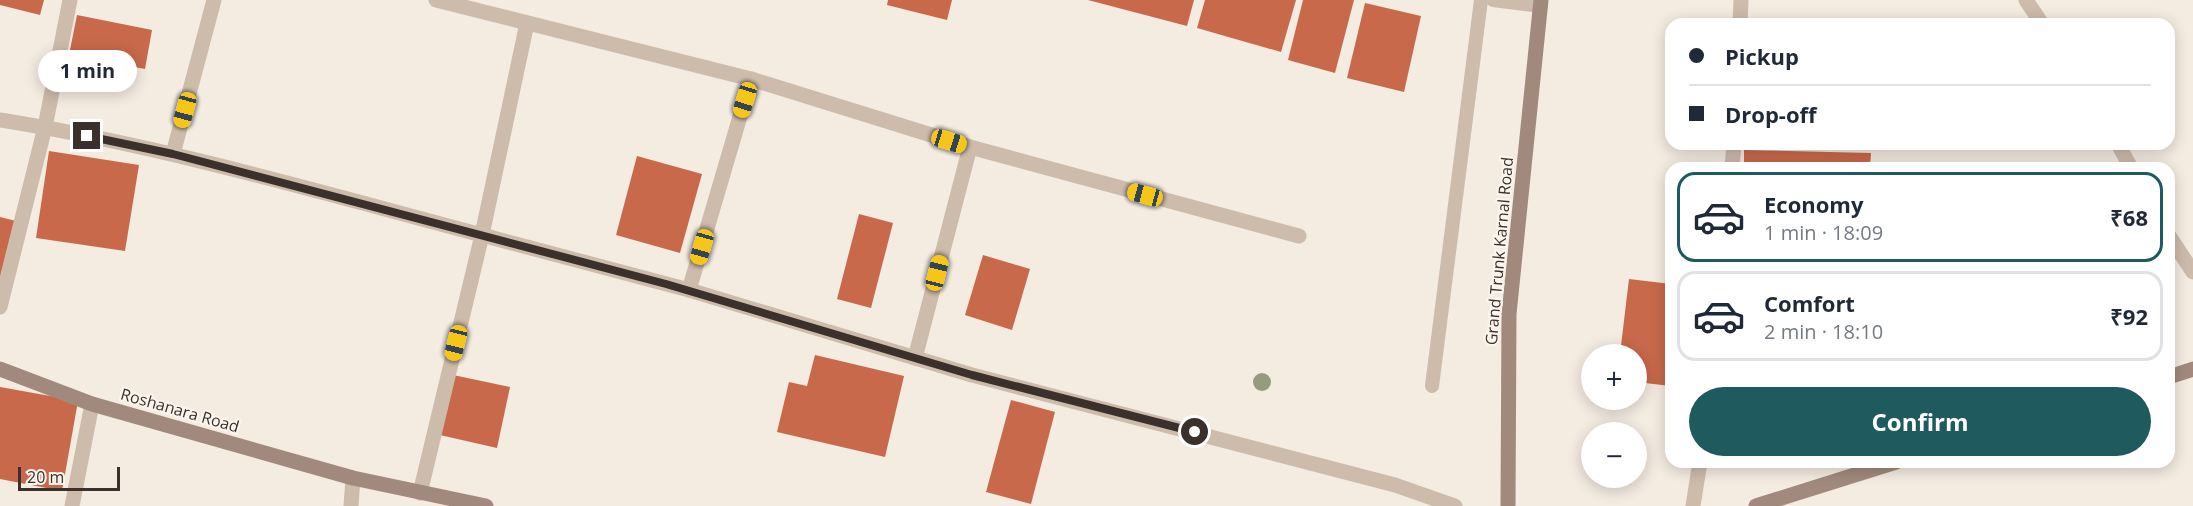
<!DOCTYPE html>
<html lang="en">
<head>
<meta charset="utf-8">
<style>
  body { margin:0; font-family:"Open Sans",sans-serif; background:#f2f2f3; color:#1f2937; height:100vh; display:flex; flex-direction:column; font-size:22px; white-space:nowrap }
  * { box-sizing:border-box; margin:0 }
  p { font-size:20px; color:#747a83 }
  .icon { flex:none; width:33px; height:33px; fill:none; stroke:currentColor; stroke-width:2; stroke-linecap:round; stroke-linejoin:round }
  .map { position:relative; flex:1; overflow:hidden }
  .side { position:absolute; left:1665px; top:162px; width:510px; height:306px; display:flex; flex-direction:column; background:#fff; border-radius:18px; box-shadow:0 3px 15px #0003 }
  .side>* { flex:none }
  .top-card { position:absolute; left:1665px; top:18px; width:510px; height:132px; border-radius:18px; box-shadow:0 3px 15px #0003; display:grid; align-content:center; height:132px; padding:0 24px; background:#fff }
  .fabs { position:absolute; left:1581px; top:344px; display:grid; gap:12px }
  .fabs a { display:grid; place-items:center; width:66px; height:66px; border-radius:50%; background:#fff; box-shadow:0 3px 15px #0003; font-size:30px }
  .scale { position:absolute; left:18px; bottom:15px; width:102px; box-sizing:border-box; padding-left:6px; border:3px solid #3b302b; border-top:0; font-size:16px; line-height:21px; white-space:nowrap; color:#3b302b; -webkit-text-stroke:4px #fbf5ee; paint-order:stroke }
  .end { position:absolute; width:27px; height:27px; margin:-14px; border:8px solid #3b302b; background:#fff; box-shadow:0 0 0 3px #fff }
  .from { border-radius:50% }
  .bubble { position:absolute; height:42px; border-radius:21px; background:#fff; box-shadow:0 3px 15px #0003; font-size:20px; font-weight:700; line-height:42px; text-align:center }
  .car { position:absolute; width:18px; height:36px; margin:-18px -9px; border-radius:8px; box-shadow:0 0 4px 2px #0007; background:linear-gradient(#f5c518 24%,#345 0 40%,#f5c518 0 76%,#345 0 86%,#f5c518 0) }
  .top-card b { display:flex; align-items:center; gap:21px; height:57px; font-size:22px }
  .top-card b+b { border-top:2px solid #e0e1e3 }
  .top-card i { width:15px; height:15px; background:#1f2937 }
  ul { padding:10px 0 0; list-style:none }
  li { display:flex; align-items:center; gap:18px; height:90px; margin:0 12px 9px; padding:0 12px; border:3px solid #e0e1e3; border-radius:18px }
  li div { flex:1 }
  li b { display:block; font-size:22px }
  li em { font-style:normal; font-weight:700 }
  li.selected { border-color:#1f5a5e }
  li>.icon { width:54px; height:54px; stroke-width:1.5 }
  .cta { display:flex; gap:12px; margin-top:auto; padding:12px 24px }
  .cta a { flex:1; height:69px; border-radius:36px; background:#1f5a5e; color:#fff; font-size:24px; font-weight:700; line-height:69px; text-align:center }
  .map>svg:first-child { display:block }
</style>
</head>
<body>
<div class="map">
<svg width="2193" height="506" viewBox="0 0 2193 506">
  <rect width="100%" height="100%" fill="#f4ebe1"/>
  <g fill="#c8694b">
    <path d="M0,0H44L40,15L0,5Z"/>
    <path d="M888,0H952L947,20L887,5Z"/>
    <path d="M1088,0H1194L1187,26Z"/>
    <path d="M1205,0H1296L1281,52L1197,28Z"/>
    <path d="M1303,0H1354L1335,73L1288,60Z"/>
    <path d="M1365,3L1421,16L1404,92L1347,78Z"/>
    <path d="M77,15L152,30L145,69L69,55Z"/>
    <path d="M1744,150L1871,153L1870,168H1744Z"/>
    <path d="M49,151L139,165L125,251L36,238Z"/>
    <path d="M637,156L702,174L680,253L616,235Z"/>
    <path d="M859,214L893,223L871,308L837,299Z"/>
    <path d="M0,217L16,221L0,290Z"/>
    <path d="M983,255L1030,269L1012,330L965,315Z"/>
    <path d="M1629,279L1671,284V386L1636,382V354H1620Z"/>
    <path d="M815,355L904,376L885,457L777,432L789,382L807,386Z"/>
    <path d="M453,375L510,387L497,448L440,435Z"/>
    <path d="M0,387L78,401L62,491L0,479Z"/>
    <path d="M1011,400L1055,412L1031,504L986,492Z"/>
  </g>
  <g fill="none" stroke-linecap="round" stroke-linejoin="round">
    <g stroke="#cdbbac" stroke-width="14">
      <path d="M1493,0L1541,6"/>
      <path d="M1432,386L1481,0"/>
    </g>
    <g stroke="#cdbbac" stroke-width="15">
      <path d="M436,0L751,79L970,147L1299,236"/>
      <path d="M2026,0L2042,24"/>
      <path d="M1740,24L1741,0"/>
      <path d="M0,120C163,146 323,193 482,235L527,23"/>
      <path d="M2118,144L2131,168"/>
      <path d="M173,154L214,0"/>
      <path d="M1732,168L1734,144"/>
      <path d="M2169,236L2193,272"/>
      <path d="M689,290L751,79"/>
      <path d="M0,307L45,127L70,0"/>
      <path d="M915,358L970,147"/>
      <path d="M420,493L482,235L689,290L972,375L1395,485L1455,506"/>
      <path d="M72,506L92,404"/>
      <path d="M351,506L353,478"/>
      <path d="M1693,506L1700,462"/>
    </g>
    <g stroke="#a18a7d" stroke-width="15">
      <path d="M0,369L92,404L353,478L486,506"/>
      <path d="M2169,377L2193,369"/>
      <path d="M1508,506L1509,314L1541,0"/>
      <path d="M1756,506L1896,462"/>
    </g>
  </g>
  <circle fill="#969b7f" cx="1262" cy="382" r="9"/>
  <g fill="none" stroke-linecap="round" stroke-linejoin="round">
    <path stroke="#3b302b" stroke-width="8" d="M87,136L173,154L666,284L972,375L1195,432"/>
  </g>
  <g text-anchor="middle" dominant-baseline="central" stroke-width="4.5" stroke-linejoin="round" paint-order="stroke">
    <g font-size="16" fill="#3b302b" stroke="#fbf5ee">
      <text transform="translate(1499 251) rotate(-85)">Grand Trunk Karnal Road</text>
      <text transform="translate(180 410) rotate(16)">Roshanara Road</text>
    </g>
  </g>
</svg>
<div class="fabs">
<a>+</a>
<a>−</a>
</div>
<div class="scale">20 m</div>
<i class="end from" style="left:1195px;top:432px"></i>
<i class="end" style="left:87px;top:136px"></i>
<div class="bubble" style="left:38px;top:50px;width:99px">1 min</div>
<i class="car" style="left:745px;top:100px;rotate:197deg"></i>
<i class="car" style="left:185px;top:110px;rotate:195deg"></i>
<i class="car" style="left:949px;top:141px;rotate:107deg"></i>
<i class="car" style="left:1145px;top:195px;rotate:285deg"></i>
<i class="car" style="left:702px;top:247px;rotate:196deg"></i>
<i class="car" style="left:937px;top:273px;rotate:14deg"></i>
<i class="car" style="left:456px;top:343px;rotate:194deg"></i>
<div class="top-card">
<b><i class="from"></i>Pickup</b>
<b><i></i>Drop-off</b>
</div>
<section class="side">
<ul>
<li class="selected"><svg class="icon" aria-label="car" viewBox="0 0 24 24"><path d="M5 17H2v-5l4-1 3-4h7l3 4 3 1v5h-3M9 17h6M6 11h13"/><circle cx="7" cy="17" r="2"/><circle cx="17" cy="17" r="2"/></svg><div><b>Economy</b><p>1 min · 18:09</p></div><em>₹68</em></li>
<li><svg class="icon" aria-label="car" viewBox="0 0 24 24"><path d="M5 17H2v-5l4-1 3-4h7l3 4 3 1v5h-3M9 17h6M6 11h13"/><circle cx="7" cy="17" r="2"/><circle cx="17" cy="17" r="2"/></svg><div><b>Comfort</b><p>2 min · 18:10</p></div><em>₹92</em></li>
</ul>
<div class="cta"><a>Confirm</a></div>
</section>
</div>
</body>
</html>
